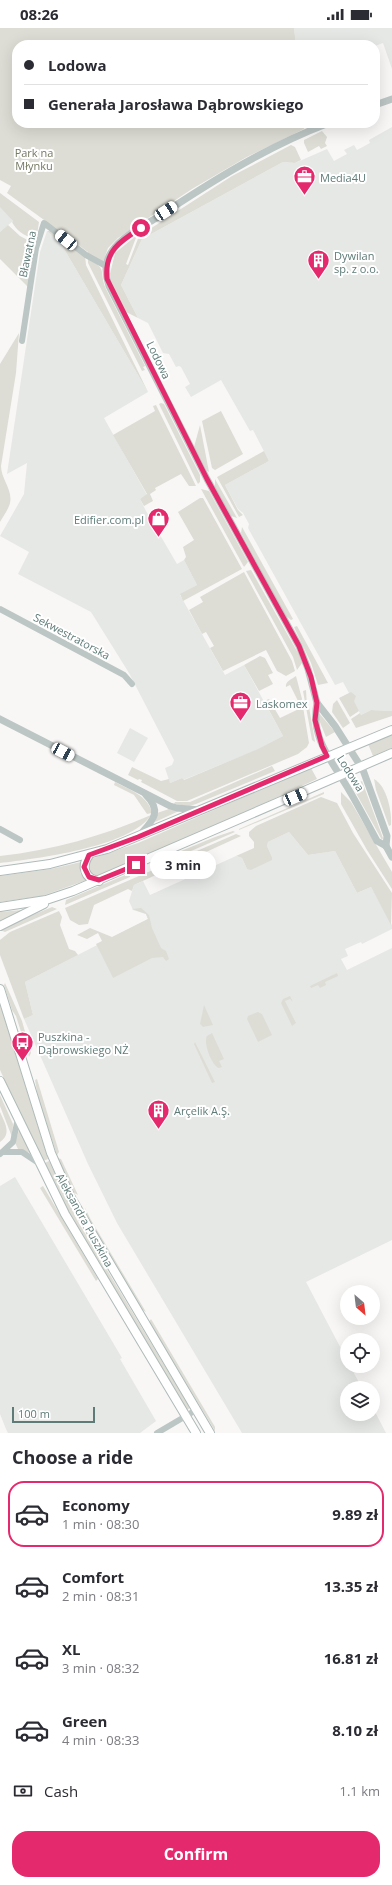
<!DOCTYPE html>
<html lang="en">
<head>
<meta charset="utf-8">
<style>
  body { margin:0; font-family:"Open Sans",sans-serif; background:#f7f7f7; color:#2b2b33; height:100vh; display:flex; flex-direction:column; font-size:15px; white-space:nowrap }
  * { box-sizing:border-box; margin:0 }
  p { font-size:13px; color:#7c7c81 }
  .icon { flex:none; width:22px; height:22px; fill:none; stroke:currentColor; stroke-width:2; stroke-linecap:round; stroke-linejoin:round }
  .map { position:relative; height:1405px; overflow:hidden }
  .drawer { display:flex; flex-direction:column; background:#fff; flex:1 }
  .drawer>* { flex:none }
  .guide { position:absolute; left:12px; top:12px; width:368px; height:88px; border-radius:16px; box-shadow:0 4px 16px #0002; display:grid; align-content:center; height:88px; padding:0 12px; background:#fff }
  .needle { width:26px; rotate:152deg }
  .tools { position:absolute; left:340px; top:1257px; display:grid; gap:8px }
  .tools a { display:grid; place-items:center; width:40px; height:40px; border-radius:50%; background:#fff; box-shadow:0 4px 16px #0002; font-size:20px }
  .scale { position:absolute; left:12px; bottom:10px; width:83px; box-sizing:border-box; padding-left:4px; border:2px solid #5e7b77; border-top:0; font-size:11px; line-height:14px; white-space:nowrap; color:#5e7b77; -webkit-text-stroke:3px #fff; paint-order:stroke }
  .end { position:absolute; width:18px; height:18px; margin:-9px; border:5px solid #e42a6c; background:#fff; box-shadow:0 0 0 2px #fff }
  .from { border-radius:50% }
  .bubble { position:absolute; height:28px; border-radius:14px; background:#fff; box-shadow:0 4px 16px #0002; font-size:13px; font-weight:700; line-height:28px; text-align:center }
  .car { position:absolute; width:12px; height:24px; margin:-12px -6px; border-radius:5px; box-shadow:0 0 3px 1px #0007; background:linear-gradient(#fff 24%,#345 0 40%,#fff 0 76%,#345 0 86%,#fff 0) }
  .guide b { display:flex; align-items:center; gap:14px; height:38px; font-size:15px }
  .guide b+b { border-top:1px solid #e1e1e2 }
  .guide i { width:10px; height:10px; background:#2b2b33 }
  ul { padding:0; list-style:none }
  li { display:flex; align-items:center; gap:12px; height:66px; margin:0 8px 6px; padding:0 4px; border:2px solid transparent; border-radius:16px }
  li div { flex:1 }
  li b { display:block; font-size:15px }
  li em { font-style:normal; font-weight:700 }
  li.selected { border-color:#e42a6c }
  li>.icon { width:36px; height:36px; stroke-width:1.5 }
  h2 { padding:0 12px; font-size:18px; line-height:48px }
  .pay { display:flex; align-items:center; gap:10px; height:44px; padding:0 12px; font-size:15px }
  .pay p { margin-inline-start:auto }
  .action { display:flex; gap:8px; margin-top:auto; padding:8px 12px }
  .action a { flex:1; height:46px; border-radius:16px; background:#e42a6c; color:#fff; font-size:16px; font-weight:700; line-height:46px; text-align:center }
  .status { display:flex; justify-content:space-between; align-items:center; height:28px; padding:0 20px; background:#fff; direction:ltr }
  .status svg { height:11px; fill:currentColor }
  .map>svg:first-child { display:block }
</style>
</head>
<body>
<div class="status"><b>08:26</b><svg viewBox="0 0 49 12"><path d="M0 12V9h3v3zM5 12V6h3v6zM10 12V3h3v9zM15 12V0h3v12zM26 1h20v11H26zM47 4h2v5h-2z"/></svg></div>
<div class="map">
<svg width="392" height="1405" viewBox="0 0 392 1405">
  <rect width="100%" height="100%" fill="#f8f7f6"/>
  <g fill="#e6e8e6">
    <path d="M294,0H392V41L383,15L375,18L296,17Z"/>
    <path d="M392,99V683L371,682L361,687L343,654L335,657L248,500L249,496L243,485L238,481L225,457L269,433L253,402L250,403L221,352L191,369L185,359L190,356L181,339L179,338L176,339L169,326L163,325L148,295L138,290L121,257L142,211L283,134L295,135L327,121L334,133L347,126L344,122L354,117L357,122L370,115L369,112Z"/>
    <path d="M1,178L13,193L0,204V179Z"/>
    <path d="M47,203L60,214L148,364L104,390L147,467L140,471L146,483L177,536L184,532L197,557L180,567L225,647L244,637L283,708L259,721L183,752L182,750L170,755L165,740L172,737L174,732L129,645L91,584L18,546L29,524L0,508L24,466L27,435L7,446L40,224Z"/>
    <path d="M130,700L148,710L134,734L117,725Z"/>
    <path d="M289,804L308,827L335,823L357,865L371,859L392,897V901L362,916L361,914L345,921L348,928L341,931L347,942L392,920V1212L306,1254L347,1332V1338H350L362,1360H347V1386H373V1380L386,1405H242L117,1195L88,1136L24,991L33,987L25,954L148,891L146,886L133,882L129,873L134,857L143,853L150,867L236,828L242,830L247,841L272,829L267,818L268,814Z"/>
    <path d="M15,1149L122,1330L120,1331L156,1393L140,1405H8L6,1401L0,1386V1158Z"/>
  </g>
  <g fill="#ddddd5">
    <path d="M0,0H294L296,17H17V95H303L304,101L245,130L192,161L118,210L108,220L103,234L87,226L88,224L7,165L11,158L0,152Z"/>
    <path d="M322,103L327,109L325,115L327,118L321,121L319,118L308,124L304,115V112Z"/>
    <path d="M291,117L295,119L301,132L295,135L283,134L142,211L121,257L138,290L126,284L112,257L110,246L115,225L137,207L126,236L128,237L139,208L232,148Z"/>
    <path d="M0,165L39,194L37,207L35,209C25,210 16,202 12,194L13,193L0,179Z"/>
    <path d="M8,197L20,208L35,216L28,259L0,231V204Z"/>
    <path d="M47,203H51L85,228L86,237L148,364L60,214Z"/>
    <path d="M88,230C109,243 98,242 106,261L145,338L143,339L145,342L142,343L88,235Z"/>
    <path d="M19,305L16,345L1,438C1,452 15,464 9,478C7,483 3,489 0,494V336Z"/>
    <path d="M161,375L164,376L200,447V454L198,456L159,376Z"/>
    <path d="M156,377L196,458H189L181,446L155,460L156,462L150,466L153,473L144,478L140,471L147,466L113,407L155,383L153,378Z"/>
    <path d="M221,383L243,426L215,442L212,440L202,393Z"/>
    <path d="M200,397L209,444L207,443L194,419Z"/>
    <path d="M264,423L269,433L225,457L238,482L243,487L239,489L217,449Z"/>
    <path d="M215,451L237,490L231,488L215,459Z"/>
    <path d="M201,461L209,463L248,534L244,539Z"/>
    <path d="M200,470H203L242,541L183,573L180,566L197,557L184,532L186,529L183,519L194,512L178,484Z"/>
    <path d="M242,499L293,591L291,592L286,588L241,505Z"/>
    <path d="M251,542L298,625L302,635L297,642L293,629L246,543Z"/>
    <path d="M244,544L292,633L295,643L286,648L277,643L266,622L223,643L210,620L214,618L206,604L202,606L189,582L203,574L200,569Z"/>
    <path d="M297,598L328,655L318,657L311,635L294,599Z"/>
    <path d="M260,628L265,630L273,645L268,647L273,656L259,663L244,637Z"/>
    <path d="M296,648L302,671L300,677L290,657L286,659C285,653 292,651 296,648Z"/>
    <path d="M306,662L307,679H309L315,714L312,712L303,663Z"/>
    <path d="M351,664L356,668L354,673L359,683L350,689L339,670Z"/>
    <path d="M269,671L280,690L303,679L309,715L307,719L298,726L187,773H177L141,754L142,752L139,751L138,752L128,747L132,739L161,753L169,751L170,755L182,750L184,752L258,721L283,708L264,673Z"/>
    <path d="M337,672L350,695L343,700L332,684L333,676Z"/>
    <path d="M371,682L392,683V688L356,700L351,691L360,685L361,687Z"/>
    <path d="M319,685L335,704L326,709L319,692Z"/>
    <path d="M392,707V720L373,728L368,716Z"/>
    <path d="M272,738L275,743L196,776L189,778L174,776L175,774H190Z"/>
    <path d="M311,740L317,751L221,795L97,848L90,844L88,838L91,831L138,815Z"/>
    <path d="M374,751C387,758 392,784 391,797L389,798L376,762Z"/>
    <path d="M362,753L383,810L382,812L352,758Z"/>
    <path d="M115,754C128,761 149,768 152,785L147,786L134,767L114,757Z"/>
    <path d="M324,764V766L239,802V801Z"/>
    <path d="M341,764L351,774L392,844V861L367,822L341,776Z"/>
    <path d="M321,769L337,775L353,805L392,865L391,897L371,859L357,865L335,823L308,827L289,804L268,814L267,818L272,829V832L251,842L247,841L242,830L236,828L254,820V814L249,808V804L256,798Z"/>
    <path d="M169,781L179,783L155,794L157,785Z"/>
    <path d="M151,787C131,819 35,831 0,835V828C53,822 103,808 151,787Z"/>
    <path d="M233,803L235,804L161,836L158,835L157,833L215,809Z"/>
    <path d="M236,806L241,808L134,857L132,863L128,861L94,877L88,896L79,897L70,892L65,880Z"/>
    <path d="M81,834L80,845L87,852L42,868L0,874V848L51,841Z"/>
    <path d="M130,845V849L65,877L66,872Z"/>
    <path d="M52,879L57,881L5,904L0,902L11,896Z"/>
    <path d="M141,880L149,887L152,900L161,920L166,923L169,931L166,933L163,929L152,930L113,950L96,916L102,913L98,905L87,911L77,907L90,900L112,909L148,891L146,886L132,881Z"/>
    <path d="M22,882V884L0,894V884Z"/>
    <path d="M59,883L62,889L60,897L69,921L75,923L78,927L25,954L33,987L24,991L0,927V912L10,904Z"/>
    <path d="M337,945L338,948L325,954L326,957L320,960L318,957L311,960L310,958Z"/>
    <path d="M5,955L22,993L31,1025L29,1029L16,988L12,982L4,957Z"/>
    <path d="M290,968L293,974L290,971L285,973L296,995L292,998L281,975L283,971Z"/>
    <path d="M0,976L48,1131L43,1133L0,1042Z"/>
    <path d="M204,977L213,997L203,999L200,996Z"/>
    <path d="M258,984L262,986L272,1007L258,1014L247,991L248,988Z"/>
    <path d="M212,1005L224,1031L219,1033L222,1039L219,1040C212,1038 203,1015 207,1008Z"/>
    <path d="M195,1014L215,1054L212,1055L194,1016Z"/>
    <path d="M37,1051L59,1124L57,1127L38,1070L35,1052Z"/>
    <path d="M0,1067L13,1096L12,1109L0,1078Z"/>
    <path d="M0,1084C5,1095 12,1106 0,1114Z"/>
    <path d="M19,1102L30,1125L18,1121L15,1115Z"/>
    <path d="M58,1130L61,1131L78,1167L73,1164Z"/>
    <path d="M49,1133L77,1192L190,1380L187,1382L69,1184L45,1135Z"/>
    <path d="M43,1158L98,1251L96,1253L40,1160Z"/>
    <path d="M85,1180L91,1192L146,1284L141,1281L85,1187Z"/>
    <path d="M151,1291L215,1399V1403L149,1294Z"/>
  </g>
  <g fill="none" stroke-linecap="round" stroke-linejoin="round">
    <defs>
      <g id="secondary">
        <path d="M89,827C81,838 84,851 99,853"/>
        <path d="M0,843L50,836L107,821L392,702"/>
        <path d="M0,879L46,872L73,863L392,725"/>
        <path d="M0,898L44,876"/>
        <path d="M0,961L51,1125L70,1168L210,1405"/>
        <path d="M0,1053L65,1186L196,1405"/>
      </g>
    </defs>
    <use href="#secondary" stroke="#afbbb9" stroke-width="10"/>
    <g stroke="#bcc6c4" stroke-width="6">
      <path d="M22,313L36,220L44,195L86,227L106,238"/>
      <path d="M0,581L124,647L132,656"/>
      <path d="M0,801L20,812"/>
      <path d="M3,1124H22L40,1136"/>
      <path d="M0,1126L13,1114L18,1090"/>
      <path d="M157,1405L196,1382"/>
    </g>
    <g stroke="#bcc6c4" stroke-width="7">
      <path d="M375,77L392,71"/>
      <path d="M329,95C268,118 212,153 158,189C143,198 122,208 112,223C104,234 105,246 109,258L207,451L299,618L308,641L317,675L335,698L363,742L387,808L386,818"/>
      <path d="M317,675C310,710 332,733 349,762C359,779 368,796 377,813L386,818L392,829"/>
      <path d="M0,691L170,778L177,780L200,782"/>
      <path d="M140,807C152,793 163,784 146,767"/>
    </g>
    <use href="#secondary" stroke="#fff" stroke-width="8"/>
  </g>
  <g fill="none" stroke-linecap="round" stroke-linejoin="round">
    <path stroke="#e42a6c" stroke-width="5" d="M136,837L99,852L89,849L84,839L89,827L138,809L327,728L322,718L315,692L317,675L311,649L299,618L207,451L107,251C104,223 120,213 141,200"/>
  </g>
  <defs>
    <symbol id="office-pin" viewBox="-11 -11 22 30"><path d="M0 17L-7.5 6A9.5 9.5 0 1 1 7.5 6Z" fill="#e42a6c" stroke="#fff"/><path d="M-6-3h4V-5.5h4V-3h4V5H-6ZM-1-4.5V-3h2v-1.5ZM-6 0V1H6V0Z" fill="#fff"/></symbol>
    <symbol id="building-pin" viewBox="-11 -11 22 30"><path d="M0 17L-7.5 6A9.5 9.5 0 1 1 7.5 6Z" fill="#e42a6c" stroke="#fff"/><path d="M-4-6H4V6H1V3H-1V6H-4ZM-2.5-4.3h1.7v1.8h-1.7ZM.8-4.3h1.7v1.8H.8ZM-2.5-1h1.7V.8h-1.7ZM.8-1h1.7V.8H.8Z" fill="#fff"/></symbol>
    <symbol id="shop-pin" viewBox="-11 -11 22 30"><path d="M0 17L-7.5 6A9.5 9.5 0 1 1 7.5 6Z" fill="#e42a6c" stroke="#fff"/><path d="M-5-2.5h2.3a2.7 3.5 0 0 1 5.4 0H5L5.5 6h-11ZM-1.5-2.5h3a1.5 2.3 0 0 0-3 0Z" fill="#fff"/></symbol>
    <symbol id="bus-pin" viewBox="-11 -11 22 30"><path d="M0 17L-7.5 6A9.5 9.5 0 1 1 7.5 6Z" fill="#e42a6c" stroke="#fff"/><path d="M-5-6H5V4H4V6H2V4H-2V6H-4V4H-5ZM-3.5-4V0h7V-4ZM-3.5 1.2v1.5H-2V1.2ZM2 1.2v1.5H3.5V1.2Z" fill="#fff"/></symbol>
  </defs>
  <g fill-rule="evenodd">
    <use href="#office-pin" x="292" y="136" width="25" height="34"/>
    <use href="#building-pin" x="306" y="220" width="25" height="34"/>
    <use href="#shop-pin" x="146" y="478" width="25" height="34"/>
    <use href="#office-pin" x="228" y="662" width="25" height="34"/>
    <use href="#bus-pin" x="10" y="1002" width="25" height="34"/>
    <use href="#building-pin" x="146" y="1070" width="25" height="34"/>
  </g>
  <g text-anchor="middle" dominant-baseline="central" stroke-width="4" stroke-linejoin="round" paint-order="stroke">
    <g font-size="11" fill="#747962" stroke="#fff">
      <text x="34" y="124">Park na<tspan x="34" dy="13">Młynku</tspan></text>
    </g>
    <g font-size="11" fill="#5e7b77" stroke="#fff" text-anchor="start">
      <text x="320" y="149">Media4U</text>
      <text x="334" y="227">Dywilan<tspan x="334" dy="13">sp. z o.o.</tspan></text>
      <text x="144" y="491" text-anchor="end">Edifier.com.pl</text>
      <text x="256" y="675">Laskomex</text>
      <text x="38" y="1008">Puszkina -<tspan x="38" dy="13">Dąbrowskiego NŻ</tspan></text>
      <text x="174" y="1082">Arçelik A.Ş.</text>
    </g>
    <g font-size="11" fill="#5e7b77" stroke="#fff">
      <text transform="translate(27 226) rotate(-78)">Bławatna</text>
      <text transform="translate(159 332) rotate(64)">Lodowa</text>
      <text transform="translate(72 608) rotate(28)">Sekwestratorska</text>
      <text transform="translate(351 745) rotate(58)">Lodowa</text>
      <text transform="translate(85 1192) rotate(61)">Aleksandra Puszkina</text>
    </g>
  </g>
</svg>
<div class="tools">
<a><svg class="needle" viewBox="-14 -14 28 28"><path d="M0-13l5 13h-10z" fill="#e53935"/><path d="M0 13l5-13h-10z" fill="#7c7c81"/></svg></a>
<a><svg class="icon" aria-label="locate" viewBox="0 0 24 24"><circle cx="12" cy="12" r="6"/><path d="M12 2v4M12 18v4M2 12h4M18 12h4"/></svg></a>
<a><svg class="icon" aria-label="layers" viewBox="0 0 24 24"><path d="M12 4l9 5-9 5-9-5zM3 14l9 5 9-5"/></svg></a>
</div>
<div class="scale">100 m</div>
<i class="end from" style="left:141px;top:200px"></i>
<i class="end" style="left:136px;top:837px"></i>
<div class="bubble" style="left:150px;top:823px;width:66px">3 min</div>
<i class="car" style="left:166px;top:183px;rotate:57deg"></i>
<i class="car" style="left:66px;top:212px;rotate:309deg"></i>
<i class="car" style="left:63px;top:724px;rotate:118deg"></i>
<i class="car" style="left:295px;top:769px;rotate:67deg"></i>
<div class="guide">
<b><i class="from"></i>Lodowa</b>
<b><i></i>Generała Jarosława Dąbrowskiego</b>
</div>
</div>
<section class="drawer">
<h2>Choose a ride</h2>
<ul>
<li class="selected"><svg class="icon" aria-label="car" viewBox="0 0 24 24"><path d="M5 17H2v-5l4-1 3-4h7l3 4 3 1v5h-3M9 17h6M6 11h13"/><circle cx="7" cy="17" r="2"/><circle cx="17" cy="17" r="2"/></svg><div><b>Economy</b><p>1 min · 08:30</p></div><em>9.89 zł</em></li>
<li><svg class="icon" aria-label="car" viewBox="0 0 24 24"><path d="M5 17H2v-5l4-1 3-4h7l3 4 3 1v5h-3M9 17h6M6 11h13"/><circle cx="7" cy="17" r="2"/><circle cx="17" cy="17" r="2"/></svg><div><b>Comfort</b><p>2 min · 08:31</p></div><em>13.35 zł</em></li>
<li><svg class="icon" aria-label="car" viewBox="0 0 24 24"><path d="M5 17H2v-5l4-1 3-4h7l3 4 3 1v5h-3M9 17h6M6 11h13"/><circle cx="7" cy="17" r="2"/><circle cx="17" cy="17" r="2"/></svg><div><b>XL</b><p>3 min · 08:32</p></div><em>16.81 zł</em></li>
<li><svg class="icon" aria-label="car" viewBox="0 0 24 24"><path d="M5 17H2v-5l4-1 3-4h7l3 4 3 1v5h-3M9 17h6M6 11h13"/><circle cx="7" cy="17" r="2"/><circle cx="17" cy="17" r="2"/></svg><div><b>Green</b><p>4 min · 08:33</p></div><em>8.10 zł</em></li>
</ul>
<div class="pay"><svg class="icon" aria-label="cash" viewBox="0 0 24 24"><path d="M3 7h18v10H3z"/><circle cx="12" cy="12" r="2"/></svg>Cash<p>1.1 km</p></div>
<div class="action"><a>Confirm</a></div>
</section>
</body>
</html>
